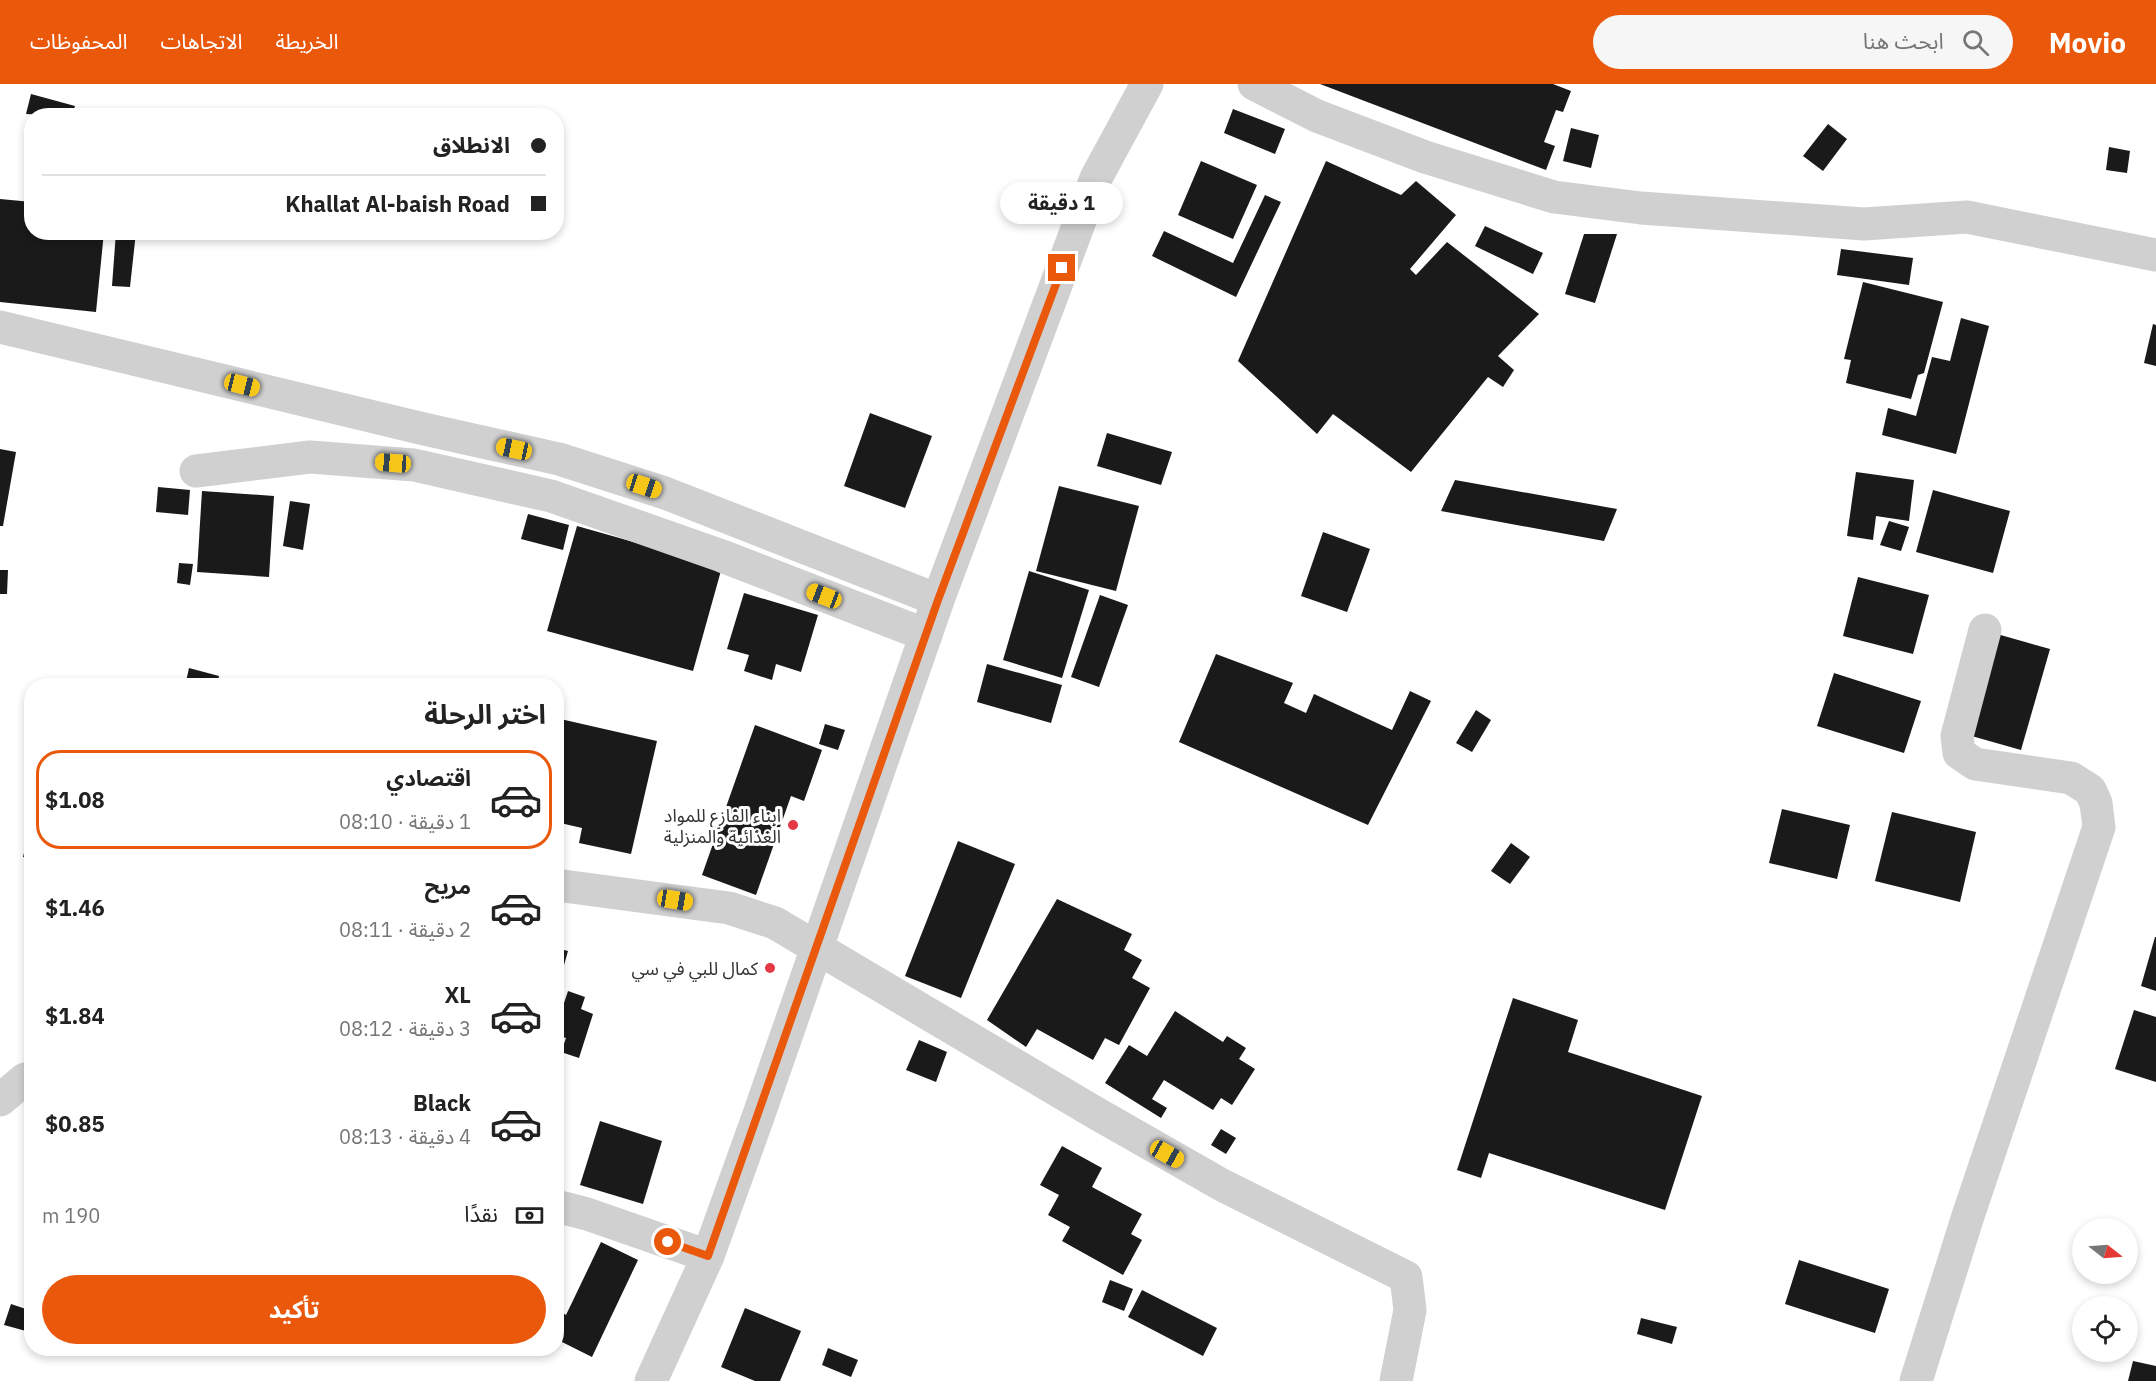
<!DOCTYPE html>
<html lang="ar">
<head>
<meta charset="utf-8">
<style>
  body { margin:0; font-family:"IBM Plex Sans","Noto Sans Arabic",sans-serif; background:#f6f6f6; color:#222; direction:rtl; height:100vh; display:flex; flex-direction:column; font-size:22px; white-space:nowrap }
  * { box-sizing:border-box; margin:0 }
  p { font-size:20px; color:#767676 }
  .icon { flex:none; width:33px; height:33px; fill:none; stroke:currentColor; stroke-width:2; stroke-linecap:round; stroke-linejoin:round }
  .map { position:relative; flex:1; overflow:hidden; direction:ltr }
  .panel { position:absolute; left:24px; top:594px; width:540px; height:678px; display:flex; flex-direction:column; background:#fff; border-radius:24px; box-shadow:0 3px 9px #0003; direction:rtl }
  .panel>* { flex:none }
  .hud { position:absolute; left:24px; top:24px; width:540px; height:132px; border-radius:24px; box-shadow:0 3px 9px #0003; direction:rtl; display:grid; align-content:center; height:132px; padding:0 18px; background:#fff }
  .needle { width:39px; rotate:107deg }
  .fabs { position:absolute; left:2072px; top:1134px; display:grid; gap:12px }
  .fabs a { display:grid; place-items:center; width:66px; height:66px; border-radius:50%; background:#fff; box-shadow:0 3px 9px #0003; font-size:30px }
  .end { position:absolute; width:27px; height:27px; margin:-14px; border:8px solid #ea580c; background:#fff; box-shadow:0 0 0 3px #fff }
  .from { border-radius:50% }
  .bubble { position:absolute; height:42px; border-radius:21px; background:#fff; box-shadow:0 3px 9px #0003; font-size:20px; font-weight:700; line-height:42px; text-align:center; direction:rtl }
  .car { position:absolute; width:18px; height:36px; margin:-18px -9px; border-radius:8px; box-shadow:0 0 4px 2px #0007; background:linear-gradient(#f5c518 24%,#345 0 40%,#f5c518 0 76%,#345 0 86%,#f5c518 0) }
  .hud b { display:flex; align-items:center; gap:21px; height:57px; font-size:22px }
  .hud b+b { border-top:2px solid #e0e0e0 }
  .hud i { width:15px; height:15px; background:#222 }
  ul { padding:0; list-style:none }
  li { display:flex; align-items:center; gap:18px; height:99px; margin:0 12px 9px; padding:0 6px; border:3px solid transparent; border-radius:24px }
  li div { flex:1 }
  li b { display:block; font-size:22px }
  li em { font-style:normal; font-weight:700 }
  li.selected { border-color:#ea580c }
  li>.icon { width:54px; height:54px; stroke-width:1.5 }
  h2 { padding:0 18px; font-size:27px; line-height:72px }
  .pay { display:flex; align-items:center; gap:15px; height:66px; padding:0 18px; font-size:22px }
  .pay p { margin-inline-start:auto }
  .button { display:flex; gap:12px; margin-top:auto; padding:12px 18px }
  .button a { flex:1; height:69px; border-radius:36px; background:#ea580c; color:#fff; font-size:24px; font-weight:700; line-height:69px; text-align:center }
  header { display:flex; align-items:center; gap:36px; box-sizing:border-box; height:84px; padding:0 30px; background:#ea580c; color:#fff }
  header strong { font-size:28px }
  nav { display:flex; gap:33px; margin-inline-start:auto; font-size:21px }
  .search { width:420px; height:54px; background:#f6f6f6; display:flex; align-items:center; gap:15px; box-sizing:border-box; padding:0 21px; border-radius:33px; color:#767676; font-size:22px }
  .map>svg:first-child { display:block }
</style>
</head>
<body>
<header>
<strong>Movio</strong>
<div class="search"><svg class="icon" aria-label="search" viewBox="0 0 24 24"><circle cx="10" cy="10" r="6"/><path d="M15 15l6 6"/></svg>ابحث هنا</div>
<nav><a>الخريطة</a><a>الاتجاهات</a><a>المحفوظات</a></nav>
</header>
<div class="map">
<svg width="2156" height="1297" viewBox="0 0 2156 1297">
  <rect width="100%" height="100%" fill="#fff"/>
  <g fill="#1a1a1a">
    <path d="M1320,0H1553L1571,7L1563,28L1556,26L1544,58L1555,62L1546,86Z"/>
    <path d="M31,10L75,22L72,32L26,30Z"/>
    <path d="M1233,25L1285,45L1275,70L1224,49Z"/>
    <path d="M1828,40L1847,55L1823,87L1803,72Z"/>
    <path d="M1571,44L1599,51L1591,84L1563,77Z"/>
    <path d="M2109,63L2130,67L2127,89L2106,86Z"/>
    <path d="M1201,77L1257,101L1233,155L1178,131Z"/>
    <path d="M1326,77L1401,111L1416,97L1456,131L1410,185L1416,191L1447,158L1539,230L1498,272L1514,286L1503,303L1488,293L1411,388L1333,330L1317,350L1238,277Z"/>
    <path d="M1265,111L1281,118L1236,213L1152,172L1164,147L1233,179Z"/>
    <path d="M0,115L32,118V148H104L96,228L0,218Z"/>
    <path d="M1485,142L1543,169L1533,190L1475,162Z"/>
    <path d="M116,148H136L130,203L112,202Z"/>
    <path d="M1584,150H1617L1595,219L1565,210Z"/>
    <path d="M1841,165L1913,174L1909,201L1837,191Z"/>
    <path d="M1863,198L1943,218L1924,289L1918,291L1911,315L1846,299L1851,276L1844,275Z"/>
    <path d="M1961,234L1989,242L1956,370L1882,351L1888,324L1916,332L1932,273L1950,277Z"/>
    <path d="M2153,240L2156,241V282L2144,279Z"/>
    <path d="M870,329L932,352L905,424L844,402Z"/>
    <path d="M1107,349L1172,368L1161,401L1097,382Z"/>
    <path d="M0,365L16,368L3,442H0Z"/>
    <path d="M1856,388L1914,396L1909,437L1876,432L1873,456L1847,452Z"/>
    <path d="M1455,396L1617,425L1604,457L1441,427Z"/>
    <path d="M1059,402L1139,422L1116,507L1036,487Z"/>
    <path d="M158,403L190,406L188,431L156,428Z"/>
    <path d="M1933,406L2010,427L1993,489L1916,468Z"/>
    <path d="M202,407L274,412L269,493L197,488Z"/>
    <path d="M290,417L310,420L303,466L283,462Z"/>
    <path d="M528,430L569,441L563,466L521,455Z"/>
    <path d="M1889,437L1909,443L1901,467L1880,461Z"/>
    <path d="M577,442L722,483L693,587L547,547Z"/>
    <path d="M1323,448L1370,465L1347,528L1301,512Z"/>
    <path d="M179,479L193,480L190,501L177,499Z"/>
    <path d="M0,486H8L7,510H0Z"/>
    <path d="M1029,487L1089,506L1062,594L1003,576Z"/>
    <path d="M1858,493L1929,511L1913,570L1843,552Z"/>
    <path d="M744,509L818,531L801,588L776,580L772,596L744,587L749,571L727,565Z"/>
    <path d="M1100,511L1128,521L1099,603L1071,593Z"/>
    <path d="M1990,548L2050,565L2021,666L1961,649Z"/>
    <path d="M1216,570L1293,599L1284,619L1306,629L1314,610L1392,646L1410,607L1431,617L1368,741L1179,658Z"/>
    <path d="M987,580L1062,601L1051,639L977,618Z"/>
    <path d="M189,584L219,592L217,602H185Z"/>
    <path d="M1834,589L1921,617L1904,669L1817,642Z"/>
    <path d="M1476,626L1491,636L1472,668L1456,659Z"/>
    <path d="M556,634L657,657L631,770L579,759L582,744L556,738Z"/>
    <path d="M825,640L845,646L838,666L819,660Z"/>
    <path d="M755,641L822,666L804,717L791,712L756,811L702,791Z"/>
    <path d="M1782,725L1850,741L1837,795L1769,779Z"/>
    <path d="M1892,728L1976,748L1960,818L1875,797Z"/>
    <path d="M31,741H32V775L23,773Z"/>
    <path d="M958,757L1015,780L961,914L905,892Z"/>
    <path d="M1511,759L1530,773L1510,800L1491,787Z"/>
    <path d="M1057,815L1132,850L1124,866L1142,876L1132,894L1150,904L1119,961L1105,954L1093,976L1037,945L1026,963L987,936Z"/>
    <path d="M2155,853H2156V907L2141,902Z"/>
    <path d="M556,864L568,867L557,906H556Z"/>
    <path d="M568,907L585,913L581,925L593,930L579,974L561,968L566,954L556,951V943Z"/>
    <path d="M1513,914L1578,936L1568,968L1702,1012L1665,1126L1489,1069L1481,1094L1457,1086Z"/>
    <path d="M2134,926L2156,933V998L2115,985Z"/>
    <path d="M1175,927L1223,958L1227,952L1246,964L1239,975L1255,985L1232,1021L1221,1014L1213,1026L1164,996L1152,1015L1167,1024L1161,1034L1105,999L1129,961L1147,972Z"/>
    <path d="M919,956L947,968L936,998L906,986Z"/>
    <path d="M600,1037L662,1057L643,1120L580,1101Z"/>
    <path d="M1221,1045L1236,1054L1226,1070L1211,1061Z"/>
    <path d="M1062,1062L1102,1084L1092,1103L1142,1130L1131,1150L1142,1156L1123,1191L1062,1157L1070,1143L1048,1131L1059,1111L1040,1101Z"/>
    <path d="M601,1158L638,1176L592,1273L556,1255V1229L558,1226L566,1231Z"/>
    <path d="M1799,1176L1889,1205L1875,1249L1785,1220Z"/>
    <path d="M1110,1196L1133,1205L1124,1227L1102,1218Z"/>
    <path d="M1142,1206L1217,1244L1203,1272L1128,1233Z"/>
    <path d="M11,1220L32,1227L26,1247L4,1241Z"/>
    <path d="M745,1224L801,1247L780,1297H755L721,1283Z"/>
    <path d="M1641,1234L1677,1243L1672,1260L1637,1250Z"/>
    <path d="M828,1264L858,1276L851,1293L822,1281Z"/>
    <path d="M2133,1277L2156,1282V1297H2128Z"/>
  </g>
  <g fill="none" stroke-linecap="round" stroke-linejoin="round">
    <g stroke="#d0d0d0" stroke-width="33">
      <path d="M1254,0L1317,32L1425,73L1554,113L1641,124L1864,140L1967,133L2156,171"/>
      <path d="M0,243L424,345L559,375L665,409L938,516"/>
      <path d="M196,387L310,373L414,381L551,412L722,472L926,551"/>
      <path d="M556,801L729,824L775,839L1094,1028L1222,1101L1406,1193L1410,1226L1396,1297"/>
      <path d="M0,1016L25,995L32,993"/>
      <path d="M556,1122L587,1130L708,1172"/>
      <path d="M651,1297L708,1172L758,1033L938,516L1096,94L1147,0"/>
      <path d="M1916,1297L1968,1132L2099,743L2096,719L2090,706L2071,694L1975,680L1959,669L1957,652L1985,546"/>
    </g>
  </g>
  <g fill="none" stroke-linecap="round" stroke-linejoin="round">
    <path stroke="#ea580c" stroke-width="8" d="M668,1158L708,1172L938,516L1062,184"/>
  </g>
  <g fill="#e63946" stroke="#fff" stroke-width="2">
    <circle cx="793" cy="741" r="6"/>
    <circle cx="770" cy="884" r="6"/>
  </g>
  <g text-anchor="middle" dominant-baseline="central" stroke-width="6" stroke-linejoin="round" paint-order="stroke">
    <g font-size="18" fill="#333" stroke="#fff" text-anchor="end">
      <text x="781" y="731">ابناء الفازع للمواد<tspan x="781" dy="21">الغذائية والمنزلية</tspan></text>
      <text x="758" y="884">كمال للبي في سي</text>
    </g>
  </g>
</svg>
<div class="fabs">
<a><svg class="needle" viewBox="-14 -14 28 28"><path d="M0-13l5 13h-10z" fill="#e53935"/><path d="M0 13l5-13h-10z" fill="#767676"/></svg></a>
<a><svg class="icon" aria-label="locate" viewBox="0 0 24 24"><circle cx="12" cy="12" r="6"/><path d="M12 2v4M12 18v4M2 12h4M18 12h4"/></svg></a>
</div>
<i class="end from" style="left:668px;top:1158px"></i>
<i class="end" style="left:1062px;top:184px"></i>
<div class="bubble" style="left:1000px;top:98px;width:123px">1 دقيقة</div>
<i class="car" style="left:242px;top:301px;rotate:104deg"></i>
<i class="car" style="left:514px;top:365px;rotate:282deg"></i>
<i class="car" style="left:393px;top:379px;rotate:274deg"></i>
<i class="car" style="left:644px;top:402px;rotate:108deg"></i>
<i class="car" style="left:824px;top:512px;rotate:291deg"></i>
<i class="car" style="left:675px;top:816px;rotate:99deg"></i>
<i class="car" style="left:1167px;top:1070px;rotate:119deg"></i>
<div class="hud">
<b><i class="from"></i>الانطلاق</b>
<b><i></i>Khallat Al-baish Road</b>
</div>
<section class="panel">
<h2>اختر الرحلة</h2>
<ul>
<li class="selected"><svg class="icon" aria-label="car" viewBox="0 0 24 24"><path d="M5 17H2v-5l4-1 3-4h7l3 4 3 1v5h-3M9 17h6M6 11h13"/><circle cx="7" cy="17" r="2"/><circle cx="17" cy="17" r="2"/></svg><div><b>اقتصادي</b><p>1 دقيقة · 08:10</p></div><em>$1.08</em></li>
<li><svg class="icon" aria-label="car" viewBox="0 0 24 24"><path d="M5 17H2v-5l4-1 3-4h7l3 4 3 1v5h-3M9 17h6M6 11h13"/><circle cx="7" cy="17" r="2"/><circle cx="17" cy="17" r="2"/></svg><div><b>مريح</b><p>2 دقيقة · 08:11</p></div><em>$1.46</em></li>
<li><svg class="icon" aria-label="car" viewBox="0 0 24 24"><path d="M5 17H2v-5l4-1 3-4h7l3 4 3 1v5h-3M9 17h6M6 11h13"/><circle cx="7" cy="17" r="2"/><circle cx="17" cy="17" r="2"/></svg><div><b>XL</b><p>3 دقيقة · 08:12</p></div><em>$1.84</em></li>
<li><svg class="icon" aria-label="car" viewBox="0 0 24 24"><path d="M5 17H2v-5l4-1 3-4h7l3 4 3 1v5h-3M9 17h6M6 11h13"/><circle cx="7" cy="17" r="2"/><circle cx="17" cy="17" r="2"/></svg><div><b>Black</b><p>4 دقيقة · 08:13</p></div><em>$0.85</em></li>
</ul>
<div class="pay"><svg class="icon" aria-label="cash" viewBox="0 0 24 24"><path d="M3 7h18v10H3z"/><circle cx="12" cy="12" r="2"/></svg>نقدًا<p>190 m</p></div>
<div class="button"><a>تأكيد</a></div>
</section>
</div>
</body>
</html>
